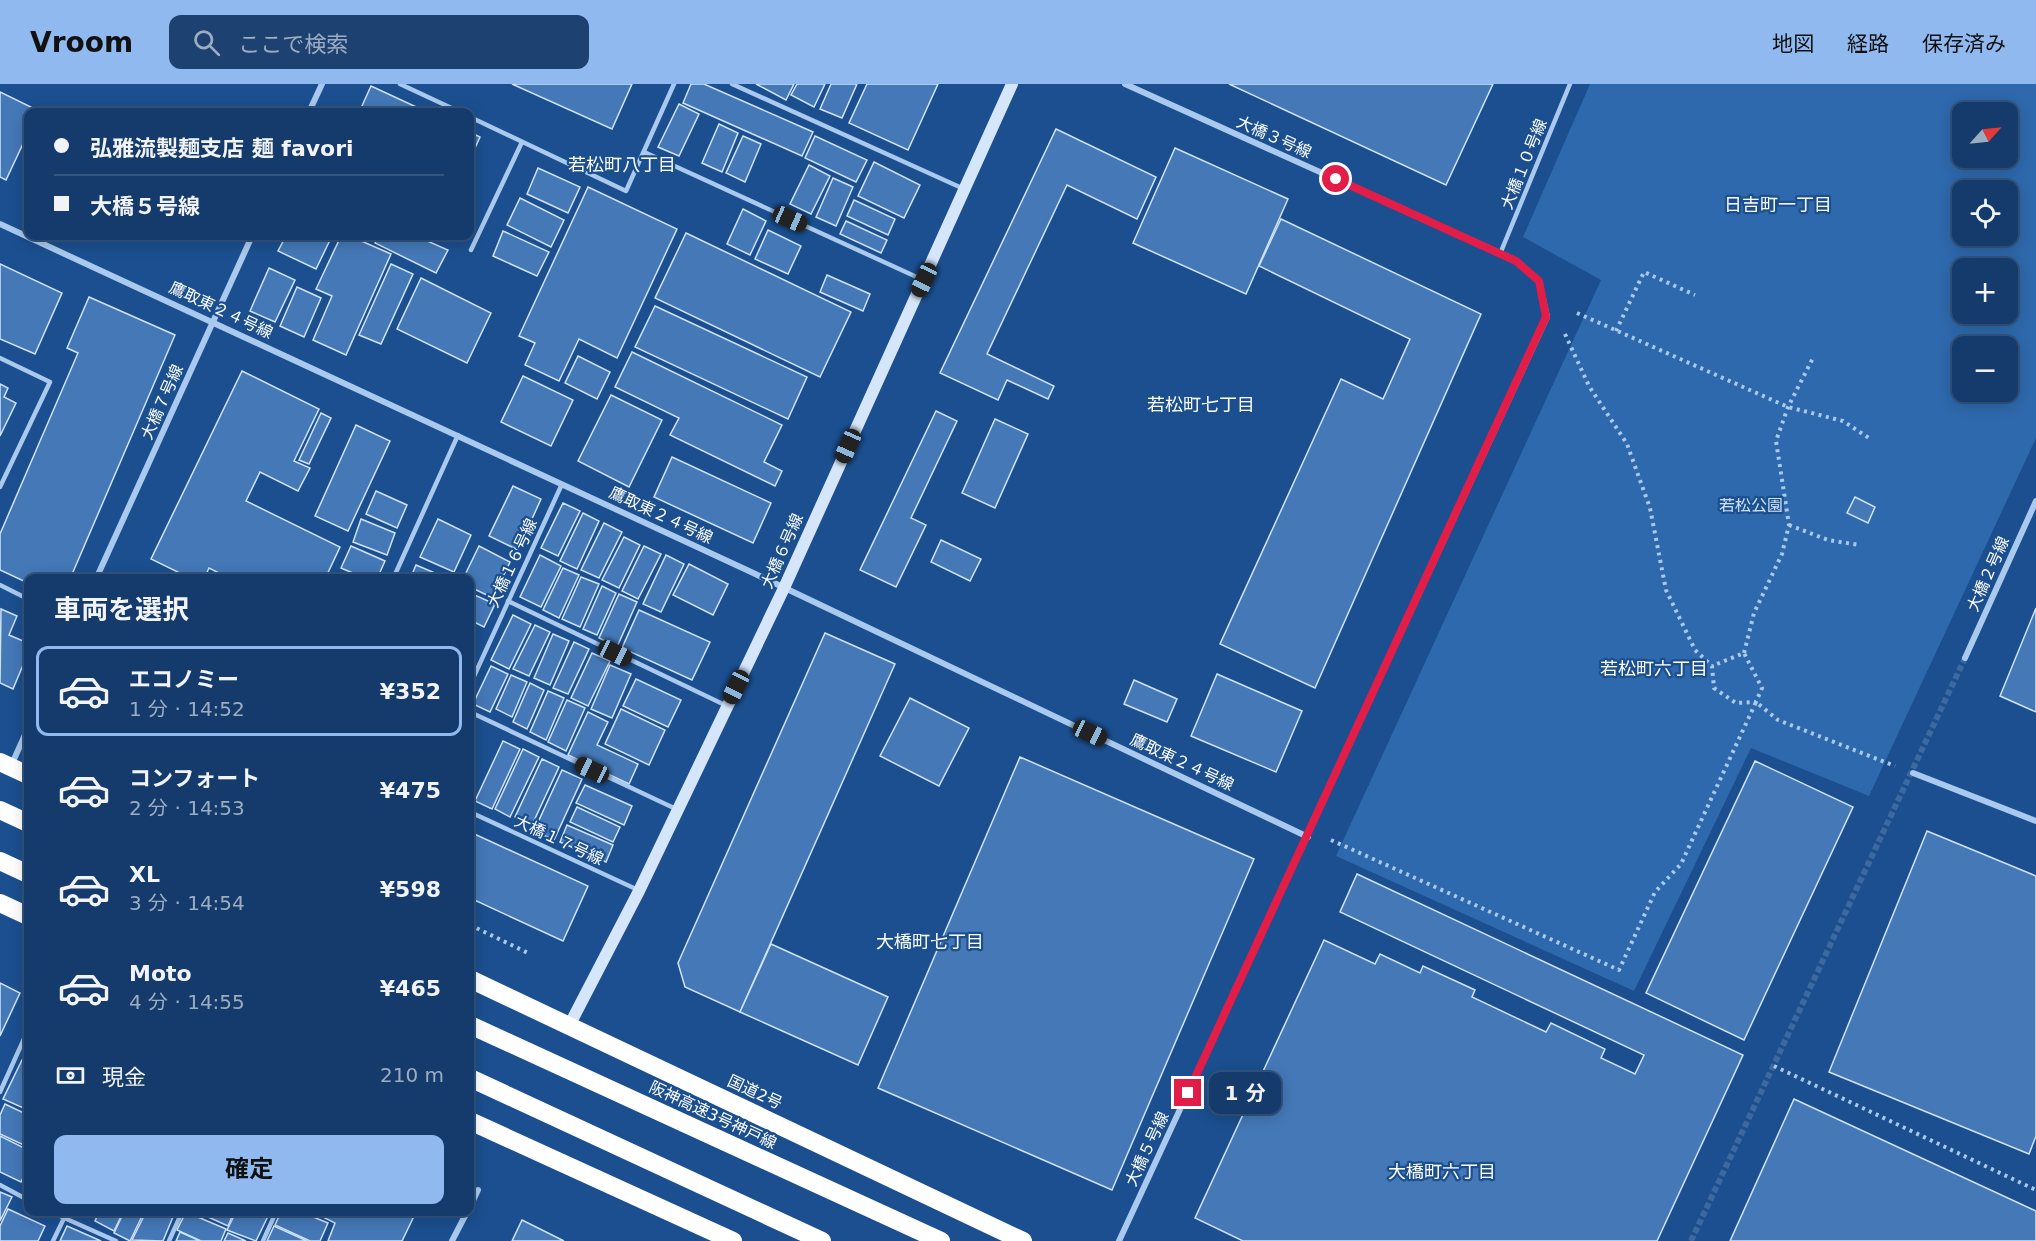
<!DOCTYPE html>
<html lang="ja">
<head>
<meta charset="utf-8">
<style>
  body { margin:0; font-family:"DejaVu Sans","Noto Sans JP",sans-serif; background:#1d4271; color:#f1f3f6; height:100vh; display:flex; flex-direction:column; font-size:22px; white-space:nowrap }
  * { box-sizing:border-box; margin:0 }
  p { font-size:20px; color:#9dadc1 }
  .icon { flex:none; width:33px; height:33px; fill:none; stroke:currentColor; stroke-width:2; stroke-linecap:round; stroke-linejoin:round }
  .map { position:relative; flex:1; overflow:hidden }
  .panel { position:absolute; left:24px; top:490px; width:450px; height:642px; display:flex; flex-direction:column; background:#143b6b; border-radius:12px; box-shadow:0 3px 15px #0003,0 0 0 2px #33557e }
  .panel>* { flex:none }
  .hud { position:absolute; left:24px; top:24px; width:450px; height:132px; border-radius:12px; box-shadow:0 3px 15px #0003,0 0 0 2px #33557e; display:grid; align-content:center; height:132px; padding:0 30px; background:#143b6b }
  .needle { width:39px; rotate:63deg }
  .tools { position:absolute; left:1952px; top:18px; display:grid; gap:12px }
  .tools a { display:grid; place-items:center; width:66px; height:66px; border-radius:12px; background:#143b6b; box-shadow:0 3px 15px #0003,0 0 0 2px #33557e; font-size:30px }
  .end { position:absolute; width:27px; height:27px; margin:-14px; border:8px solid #e11d48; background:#fff; box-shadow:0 0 0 3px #fff }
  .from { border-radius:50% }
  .bubble { position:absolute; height:42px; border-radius:12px; background:#143b6b; box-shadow:0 3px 15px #0003,0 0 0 2px #33557e; font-size:20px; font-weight:700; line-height:42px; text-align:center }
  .car { position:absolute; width:18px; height:36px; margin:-18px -9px; border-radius:8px; box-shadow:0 0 4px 2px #0007; background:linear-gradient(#222 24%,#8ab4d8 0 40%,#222 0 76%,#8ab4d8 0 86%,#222 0) }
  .hud b { display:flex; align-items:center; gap:21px; height:57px; font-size:22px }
  .hud b+b { border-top:2px solid #33557e }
  .hud i { width:15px; height:15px; background:#f1f3f6 }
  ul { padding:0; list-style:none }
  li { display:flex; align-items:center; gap:18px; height:90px; margin:0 12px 9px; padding:0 18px; border:3px solid transparent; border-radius:12px }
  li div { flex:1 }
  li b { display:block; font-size:22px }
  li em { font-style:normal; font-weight:700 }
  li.current { border-color:#90b9f0 }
  li>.icon { width:54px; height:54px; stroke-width:1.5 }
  h2 { padding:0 30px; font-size:27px; line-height:72px }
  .pay { display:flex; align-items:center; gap:15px; height:66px; padding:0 30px; font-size:22px }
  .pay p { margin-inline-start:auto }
  .action { display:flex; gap:12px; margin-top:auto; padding:12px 30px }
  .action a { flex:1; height:69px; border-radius:12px; background:#90b9f0; color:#111; font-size:24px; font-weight:700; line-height:69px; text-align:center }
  header { display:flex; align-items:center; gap:36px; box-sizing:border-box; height:84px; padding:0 30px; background:#90b9f0; color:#111 }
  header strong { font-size:28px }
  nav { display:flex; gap:33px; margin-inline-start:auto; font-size:21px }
  .search { width:420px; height:54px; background:#1d4271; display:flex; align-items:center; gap:15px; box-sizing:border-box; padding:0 21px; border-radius:12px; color:#9dadc1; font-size:22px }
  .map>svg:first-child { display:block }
</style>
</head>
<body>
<header>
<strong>Vroom</strong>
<div class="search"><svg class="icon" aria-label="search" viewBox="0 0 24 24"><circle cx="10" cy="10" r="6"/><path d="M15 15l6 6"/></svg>ここで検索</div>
<nav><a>地図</a><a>経路</a><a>保存済み</a></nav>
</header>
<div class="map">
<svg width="2036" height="1157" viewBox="0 0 2036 1157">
  <rect width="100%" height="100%" fill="#1b4f8f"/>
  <path fill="#2e69ad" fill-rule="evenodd" d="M1590,0H2036V354L1869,712L1751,664L1634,907L1336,772L1601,196L1523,153ZM1962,28H2007V74H1962ZM1962,106H2007V152H1962ZM1962,184H2007V230H1962ZM1962,262H2007V308H1962Z"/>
  <g fill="#4478b7" stroke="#cfe3fa" stroke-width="1.5">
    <path d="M512,0H632L612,45Z"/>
    <path d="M691,0H704L813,48L802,72L683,19Z"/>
    <path d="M756,0H794L786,16Z"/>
    <path d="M797,0H825L814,23L791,11Z"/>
    <path d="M831,0H857L842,34L820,25Z"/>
    <path d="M867,0H938L908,66L849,39Z"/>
    <path d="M1229,0H1493L1446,101Z"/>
    <path d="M371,2L425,27L424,28H370L361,24Z"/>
    <path d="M0,8L39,27L28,28V49L6,96L0,93Z"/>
    <path d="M679,20L699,30L679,72L658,63Z"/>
    <path d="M719,40L738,49L722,88L702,79Z"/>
    <path d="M1056,45L1156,93L1137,135L1067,101L987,270L1054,302L1048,315L1007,296L998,316L940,289Z"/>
    <path d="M470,48L480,53L470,75Z"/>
    <path d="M743,52L761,60L745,98L726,89Z"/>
    <path d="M815,52L867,76L856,98L805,74Z"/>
    <path d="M1175,64L1288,115L1246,210L1133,159Z"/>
    <path d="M874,78L920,101L904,134L858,112Z"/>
    <path d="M809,81L830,92L811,130L790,120Z"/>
    <path d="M538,84L580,103L568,129L527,110Z"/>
    <path d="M833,94L853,103L836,142L816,133Z"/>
    <path d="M588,103L677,145L617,274L579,255L559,297L525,281L535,259L519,252Z"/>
    <path d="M520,114L564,136L551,163L507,141Z"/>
    <path d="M854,116L895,135L888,151L847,132Z"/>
    <path d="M743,125L766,137L750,171L727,160Z"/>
    <path d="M1281,135L1481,230L1315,604L1220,560L1341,295L1383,315L1410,255L1259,182Z"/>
    <path d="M846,137L887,156L881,169L840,150Z"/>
    <path d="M768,146L801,162L788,190L755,175Z"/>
    <path d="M503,147L549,168L537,192L493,172Z"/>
    <path d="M686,149L851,228L820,293L655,214Z"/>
    <path d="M286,152H332L316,185L278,167Z"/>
    <path d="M341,152H350L391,170L346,271L313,256L332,212L316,205Z"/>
    <path d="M378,152H416L448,166L436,189L375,159Z"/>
    <path d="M0,180L62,209L35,270L0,255Z"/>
    <path d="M391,180L413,190L381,260L359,251Z"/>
    <path d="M269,184L295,196L275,238L250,227Z"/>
    <path d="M827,191L870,210L863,227L820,208Z"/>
    <path d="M421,194L491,229L467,279L397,245Z"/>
    <path d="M297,203L321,214L304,253L280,242Z"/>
    <path d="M89,213L175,251L70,495H28V499L0,486V450L78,269L67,264Z"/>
    <path d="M655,222L807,293L788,335L635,263Z"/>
    <path d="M632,268L782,341L764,378L782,387L775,402L670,351L679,334L615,303Z"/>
    <path d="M578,272L610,288L597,315L565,299Z"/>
    <path d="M242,287L319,325L294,377L310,384L298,407L260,388L246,417L340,463L325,495H231L209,484L204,495H192L151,475Z"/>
    <path d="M523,292L573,316L551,362L501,338Z"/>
    <path d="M0,300L8,304L4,313L16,319L0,352Z"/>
    <path d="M611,311L662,336L629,403L578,377Z"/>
    <path d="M936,327L957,337L911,434L926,441L896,503L860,486Z"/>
    <path d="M321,329L331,334L309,380L299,376Z"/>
    <path d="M995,335L1028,350L995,424L962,409Z"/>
    <path d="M356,341L390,357L348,447L315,432Z"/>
    <path d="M672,373L771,419L753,459L654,413Z"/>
    <path d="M513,402L541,415L518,466L489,452Z"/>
    <path d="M376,407L407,421L397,444L366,430Z"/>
    <path d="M1855,413L1875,423L1868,439L1847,429Z"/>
    <path d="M563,419L580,427L558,472L541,464Z"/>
    <path d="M583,429L599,437L577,485L560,477Z"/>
    <path d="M361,435L395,449L387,471L353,458Z"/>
    <path d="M438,435L471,451L454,488L420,473Z"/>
    <path d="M604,439L622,448L599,494L581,486Z"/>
    <path d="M624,453L640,461L619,504L602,496Z"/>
    <path d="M941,456L981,475L970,497L931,478Z"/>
    <path d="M351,462L385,477L377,495H367L341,484Z"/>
    <path d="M479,462L510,478L493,514L470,503V495H463Z"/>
    <path d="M644,462L661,470L638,515L622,507Z"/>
    <path d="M540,471L561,482L541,523L520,513Z"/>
    <path d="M666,471L684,480L661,528L643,520Z"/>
    <path d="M689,480L728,500L713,531L673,511Z"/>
    <path d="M416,481L449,495H410Z"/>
    <path d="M563,484L579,491L559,534L543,526Z"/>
    <path d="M581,493L599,500L580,543L562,535Z"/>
    <path d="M602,502L616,509L597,551L583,545Z"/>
    <path d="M470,509L495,520L484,543L470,536Z"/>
    <path d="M619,510L637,518L617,563L599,554Z"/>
    <path d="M2036,524V628L2000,612Z"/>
    <path d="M1,525L17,532L9,551L28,559V569L13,605L0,599Z"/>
    <path d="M639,526L710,558L692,596L622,564Z"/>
    <path d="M513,531L531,540L509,585L491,576Z"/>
    <path d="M535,541L550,548L529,592L513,585Z"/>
    <path d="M825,549L895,580L740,928L685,903L678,879Z"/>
    <path d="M553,550L569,557L550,601L534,594Z"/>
    <path d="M574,558L589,565L568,610L553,604Z"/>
    <path d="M592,569L610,577L588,622L571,614Z"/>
    <path d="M610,581L631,590L612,634L591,625Z"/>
    <path d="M491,582L508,590L490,628L473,620Z"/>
    <path d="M1217,590L1302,627L1276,688L1191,652Z"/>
    <path d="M511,591L527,598L512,633L496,625Z"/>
    <path d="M636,595L681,616L668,643L623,622Z"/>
    <path d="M1134,596L1177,615L1167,638L1124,620Z"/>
    <path d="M530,599L544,606L527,645L513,638Z"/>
    <path d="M548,607L564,614L546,656L530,648Z"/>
    <path d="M910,614L969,644L939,702L880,672Z"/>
    <path d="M567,616L585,624L566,667L548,658Z"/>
    <path d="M621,625L665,646L649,681L605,660Z"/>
    <path d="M588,628L608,638L597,661L638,680L629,700L568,671Z"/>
    <path d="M503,657L520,665L492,725L475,717Z"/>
    <path d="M523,665L539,673L510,733L495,725Z"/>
    <path d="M1020,673L1254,775L1112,1106L878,1004Z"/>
    <path d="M542,675L559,683L532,741L515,733Z"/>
    <path d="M1755,677L1853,723L1744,956L1646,909Z"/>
    <path d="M562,686L582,695L554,756L534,747Z"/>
    <path d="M585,701L632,722L624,741L576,719Z"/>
    <path d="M577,723L620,743L613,758L570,738Z"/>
    <path d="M567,741L613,761L606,778L560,758Z"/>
    <path d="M1927,747L2036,792V1052L2029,1070L1829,988Z"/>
    <path d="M470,748L588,802L563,857L470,814Z"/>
    <path d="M1357,790L1743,971L1657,1157H1243L1195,1134L1324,856L1375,880L1380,870L1420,889L1423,882L1475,906L1472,913L1546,948L1551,939L1605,965L1601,974L1635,990L1644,971L1340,828Z"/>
    <path d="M771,860L888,913L858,981L740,928Z"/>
    <path d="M0,899L20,909L0,952Z"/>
    <path d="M22,976L28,979V1026L3,1015Z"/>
    <path d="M1794,1015L2036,1127V1157H1730Z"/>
    <path d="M5,1020L28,1031V1063L0,1050V1031Z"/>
    <path d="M0,1052L28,1066V1083L21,1098L0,1088Z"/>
    <path d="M0,1108L12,1113L0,1137Z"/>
    <path d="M8,1125L45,1142L38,1157H0V1142Z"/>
    <path d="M99,1128H123L114,1147L95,1137Z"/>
    <path d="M124,1128H144L130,1157L114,1149Z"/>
    <path d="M146,1128H175L163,1157L132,1156Z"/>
    <path d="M186,1128L226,1145L221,1157H201L177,1146Z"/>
    <path d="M197,1128H234L228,1142Z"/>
    <path d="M236,1128H270L256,1157L227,1146Z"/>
    <path d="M281,1128H301L328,1139L320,1157H310L275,1141Z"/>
    <path d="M313,1128H416L402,1157H328L335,1139Z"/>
    <path d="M522,1136L564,1157H512Z"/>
    <path d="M67,1142L101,1157H60Z"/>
    <path d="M274,1142L307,1157H267Z"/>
    <path d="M180,1148L200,1157H176Z"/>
    <path d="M228,1149L246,1157H224Z"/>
  </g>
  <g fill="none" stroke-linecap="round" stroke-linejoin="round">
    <path stroke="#3d69a0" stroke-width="6" stroke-dasharray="6 3" stroke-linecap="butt" d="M1691,1157L1965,574"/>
    <g stroke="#a9c9ee" stroke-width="4" stroke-dasharray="3 4.5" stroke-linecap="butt">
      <path d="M1577,229L1788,323L1843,337L1872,356"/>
      <path d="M1616,247L1644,188L1695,211"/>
      <path d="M1565,250L1589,302L1627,360L1650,424L1666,506L1695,566L1712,582L1714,604L1736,619L1756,618L1762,604L1744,569L1712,582"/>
      <path d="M1789,441L1828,456L1859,461"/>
      <path d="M1744,569L1754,529L1782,470L1789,441L1776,357L1788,323L1813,274"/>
      <path d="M1331,756L1619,886L1655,808L1681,780L1756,618L1778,636L1895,682"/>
      <path d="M470,841L528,869"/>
      <path d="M1774,982L2036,1106"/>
    </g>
    <g stroke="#a9c9ee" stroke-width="4.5">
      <path d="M400,0L460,28"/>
      <path d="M732,0L964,105"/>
      <path d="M470,33L626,107L674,0"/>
      <path d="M644,68L921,195"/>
      <path d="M471,166L522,58"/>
      <path d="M1500,170L1570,0"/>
      <path d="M0,274L50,298L0,403"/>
      <path d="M393,495L458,351"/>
      <path d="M0,501L28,515"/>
      <path d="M508,517L727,622"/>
      <path d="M470,601L562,400"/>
      <path d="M470,628L676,725"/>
      <path d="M470,728L638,806"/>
      <path d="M0,1008L28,946"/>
      <path d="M0,1101L28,1116"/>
      <path d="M51,1128L116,1157"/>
      <path d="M53,1157L67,1128"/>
      <path d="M169,1157L182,1128"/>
      <path d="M263,1157L276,1128"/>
    </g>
    <g stroke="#a9c9ee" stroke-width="6">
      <path d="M309,28L322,0"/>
      <path d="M0,140L749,487L1308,753"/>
      <path d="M96,495L252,152"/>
      <path d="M1965,574L2036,417"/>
      <path d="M11,682L28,644"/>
      <path d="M1913,689L2036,737"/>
      <path d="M470,1123L478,1106"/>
      <path d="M452,1157L467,1128"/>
      <path d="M1119,1157L1547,233L1539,197L1517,177L1125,0"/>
    </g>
    <path stroke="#d6e6fa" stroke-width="12" d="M569,942L639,807L784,504L1012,0"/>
    <g stroke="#fff" stroke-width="18">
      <path d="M0,678L28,691"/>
      <path d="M0,726L28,739"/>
      <path d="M0,777L28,790"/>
      <path d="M0,819L28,832"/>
      <path d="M470,895L1023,1157"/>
      <path d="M470,941L941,1157"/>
      <path d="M470,994L822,1157"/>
      <path d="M470,1037L733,1157"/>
    </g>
  </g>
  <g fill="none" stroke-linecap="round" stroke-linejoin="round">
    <path stroke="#e11d48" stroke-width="8" d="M1188,1009L1546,233L1539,197L1516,177L1336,95"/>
  </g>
  <g text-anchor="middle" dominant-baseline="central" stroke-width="4.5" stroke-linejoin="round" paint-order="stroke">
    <g font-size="16" fill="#fff" stroke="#1b4f8f">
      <text transform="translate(1274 53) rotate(24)">大橋３号線</text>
      <text transform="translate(1524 80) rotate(-68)">大橋１０号線</text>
      <text transform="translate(221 226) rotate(25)">鷹取東２４号線</text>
      <text transform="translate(162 318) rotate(-66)">大橋７号線</text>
      <text transform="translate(661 431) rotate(25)">鷹取東２４号線</text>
      <text transform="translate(782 467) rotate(-66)">大橋６号線</text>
      <text transform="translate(512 479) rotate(-65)">大橋１６号線</text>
      <text transform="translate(1988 490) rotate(-66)">大橋２号線</text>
      <text transform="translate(1182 678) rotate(25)">鷹取東２４号線</text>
      <text transform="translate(559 756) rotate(25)">大橋１７号線</text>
      <text transform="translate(755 1008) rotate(25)">国道2号</text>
      <text transform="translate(713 1031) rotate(25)">阪神高速3号神戸線</text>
      <text transform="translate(1147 1065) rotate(-65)">大橋５号線</text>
    </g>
    <g font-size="16" fill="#cfe3fa" stroke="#1b4f8f">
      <text x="1751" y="421">若松公園</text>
    </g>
    <g font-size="18" fill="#fff" stroke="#1b4f8f">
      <text x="622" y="80">若松町八丁目</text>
      <text x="1778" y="120">日吉町一丁目</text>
      <text x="1201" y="320">若松町七丁目</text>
      <text x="1654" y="584">若松町六丁目</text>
      <text x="930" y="857">大橋町七丁目</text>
      <text x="1442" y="1087">大橋町六丁目</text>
    </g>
  </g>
</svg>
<div class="tools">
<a><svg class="needle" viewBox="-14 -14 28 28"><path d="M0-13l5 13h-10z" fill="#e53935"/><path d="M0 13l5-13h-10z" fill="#9dadc1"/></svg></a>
<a><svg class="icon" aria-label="locate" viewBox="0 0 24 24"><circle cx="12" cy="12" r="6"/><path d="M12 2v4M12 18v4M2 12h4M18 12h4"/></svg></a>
<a>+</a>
<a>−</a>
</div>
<i class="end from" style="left:1336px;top:95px"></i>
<i class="end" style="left:1188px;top:1009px"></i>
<div class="bubble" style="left:1209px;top:988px;width:72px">1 分</div>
<i class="car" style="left:790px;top:135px;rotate:114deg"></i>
<i class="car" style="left:924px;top:196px;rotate:205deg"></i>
<i class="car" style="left:848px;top:362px;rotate:204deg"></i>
<i class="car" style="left:615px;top:569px;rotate:116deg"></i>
<i class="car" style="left:736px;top:603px;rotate:206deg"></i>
<i class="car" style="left:1090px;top:649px;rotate:115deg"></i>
<i class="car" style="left:592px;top:686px;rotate:295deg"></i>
<div class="hud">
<b><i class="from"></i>弘雅流製麺支店 麺 favori</b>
<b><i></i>大橋５号線</b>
</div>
<section class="panel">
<h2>車両を選択</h2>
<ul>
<li class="current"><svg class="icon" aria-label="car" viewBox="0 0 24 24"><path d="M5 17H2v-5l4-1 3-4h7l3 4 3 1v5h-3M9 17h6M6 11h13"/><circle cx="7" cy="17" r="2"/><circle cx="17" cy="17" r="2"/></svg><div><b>エコノミー</b><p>1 分 · 14:52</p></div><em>¥352</em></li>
<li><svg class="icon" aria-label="car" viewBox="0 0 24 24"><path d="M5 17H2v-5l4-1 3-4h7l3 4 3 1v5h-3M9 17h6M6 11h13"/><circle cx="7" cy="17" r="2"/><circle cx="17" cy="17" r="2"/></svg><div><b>コンフォート</b><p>2 分 · 14:53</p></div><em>¥475</em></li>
<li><svg class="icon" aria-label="car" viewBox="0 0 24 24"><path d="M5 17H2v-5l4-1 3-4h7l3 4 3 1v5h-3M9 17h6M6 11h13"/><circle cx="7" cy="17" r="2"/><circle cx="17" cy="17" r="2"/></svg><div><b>XL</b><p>3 分 · 14:54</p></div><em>¥598</em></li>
<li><svg class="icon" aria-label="car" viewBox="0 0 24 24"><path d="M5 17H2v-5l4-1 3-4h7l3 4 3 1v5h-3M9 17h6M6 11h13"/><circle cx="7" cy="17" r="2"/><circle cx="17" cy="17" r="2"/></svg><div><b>Moto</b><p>4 分 · 14:55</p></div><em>¥465</em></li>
</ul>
<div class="pay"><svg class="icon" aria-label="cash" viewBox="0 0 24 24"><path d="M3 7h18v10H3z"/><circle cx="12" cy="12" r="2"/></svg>現金<p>210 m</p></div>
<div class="action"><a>確定</a></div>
</section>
</div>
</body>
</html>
